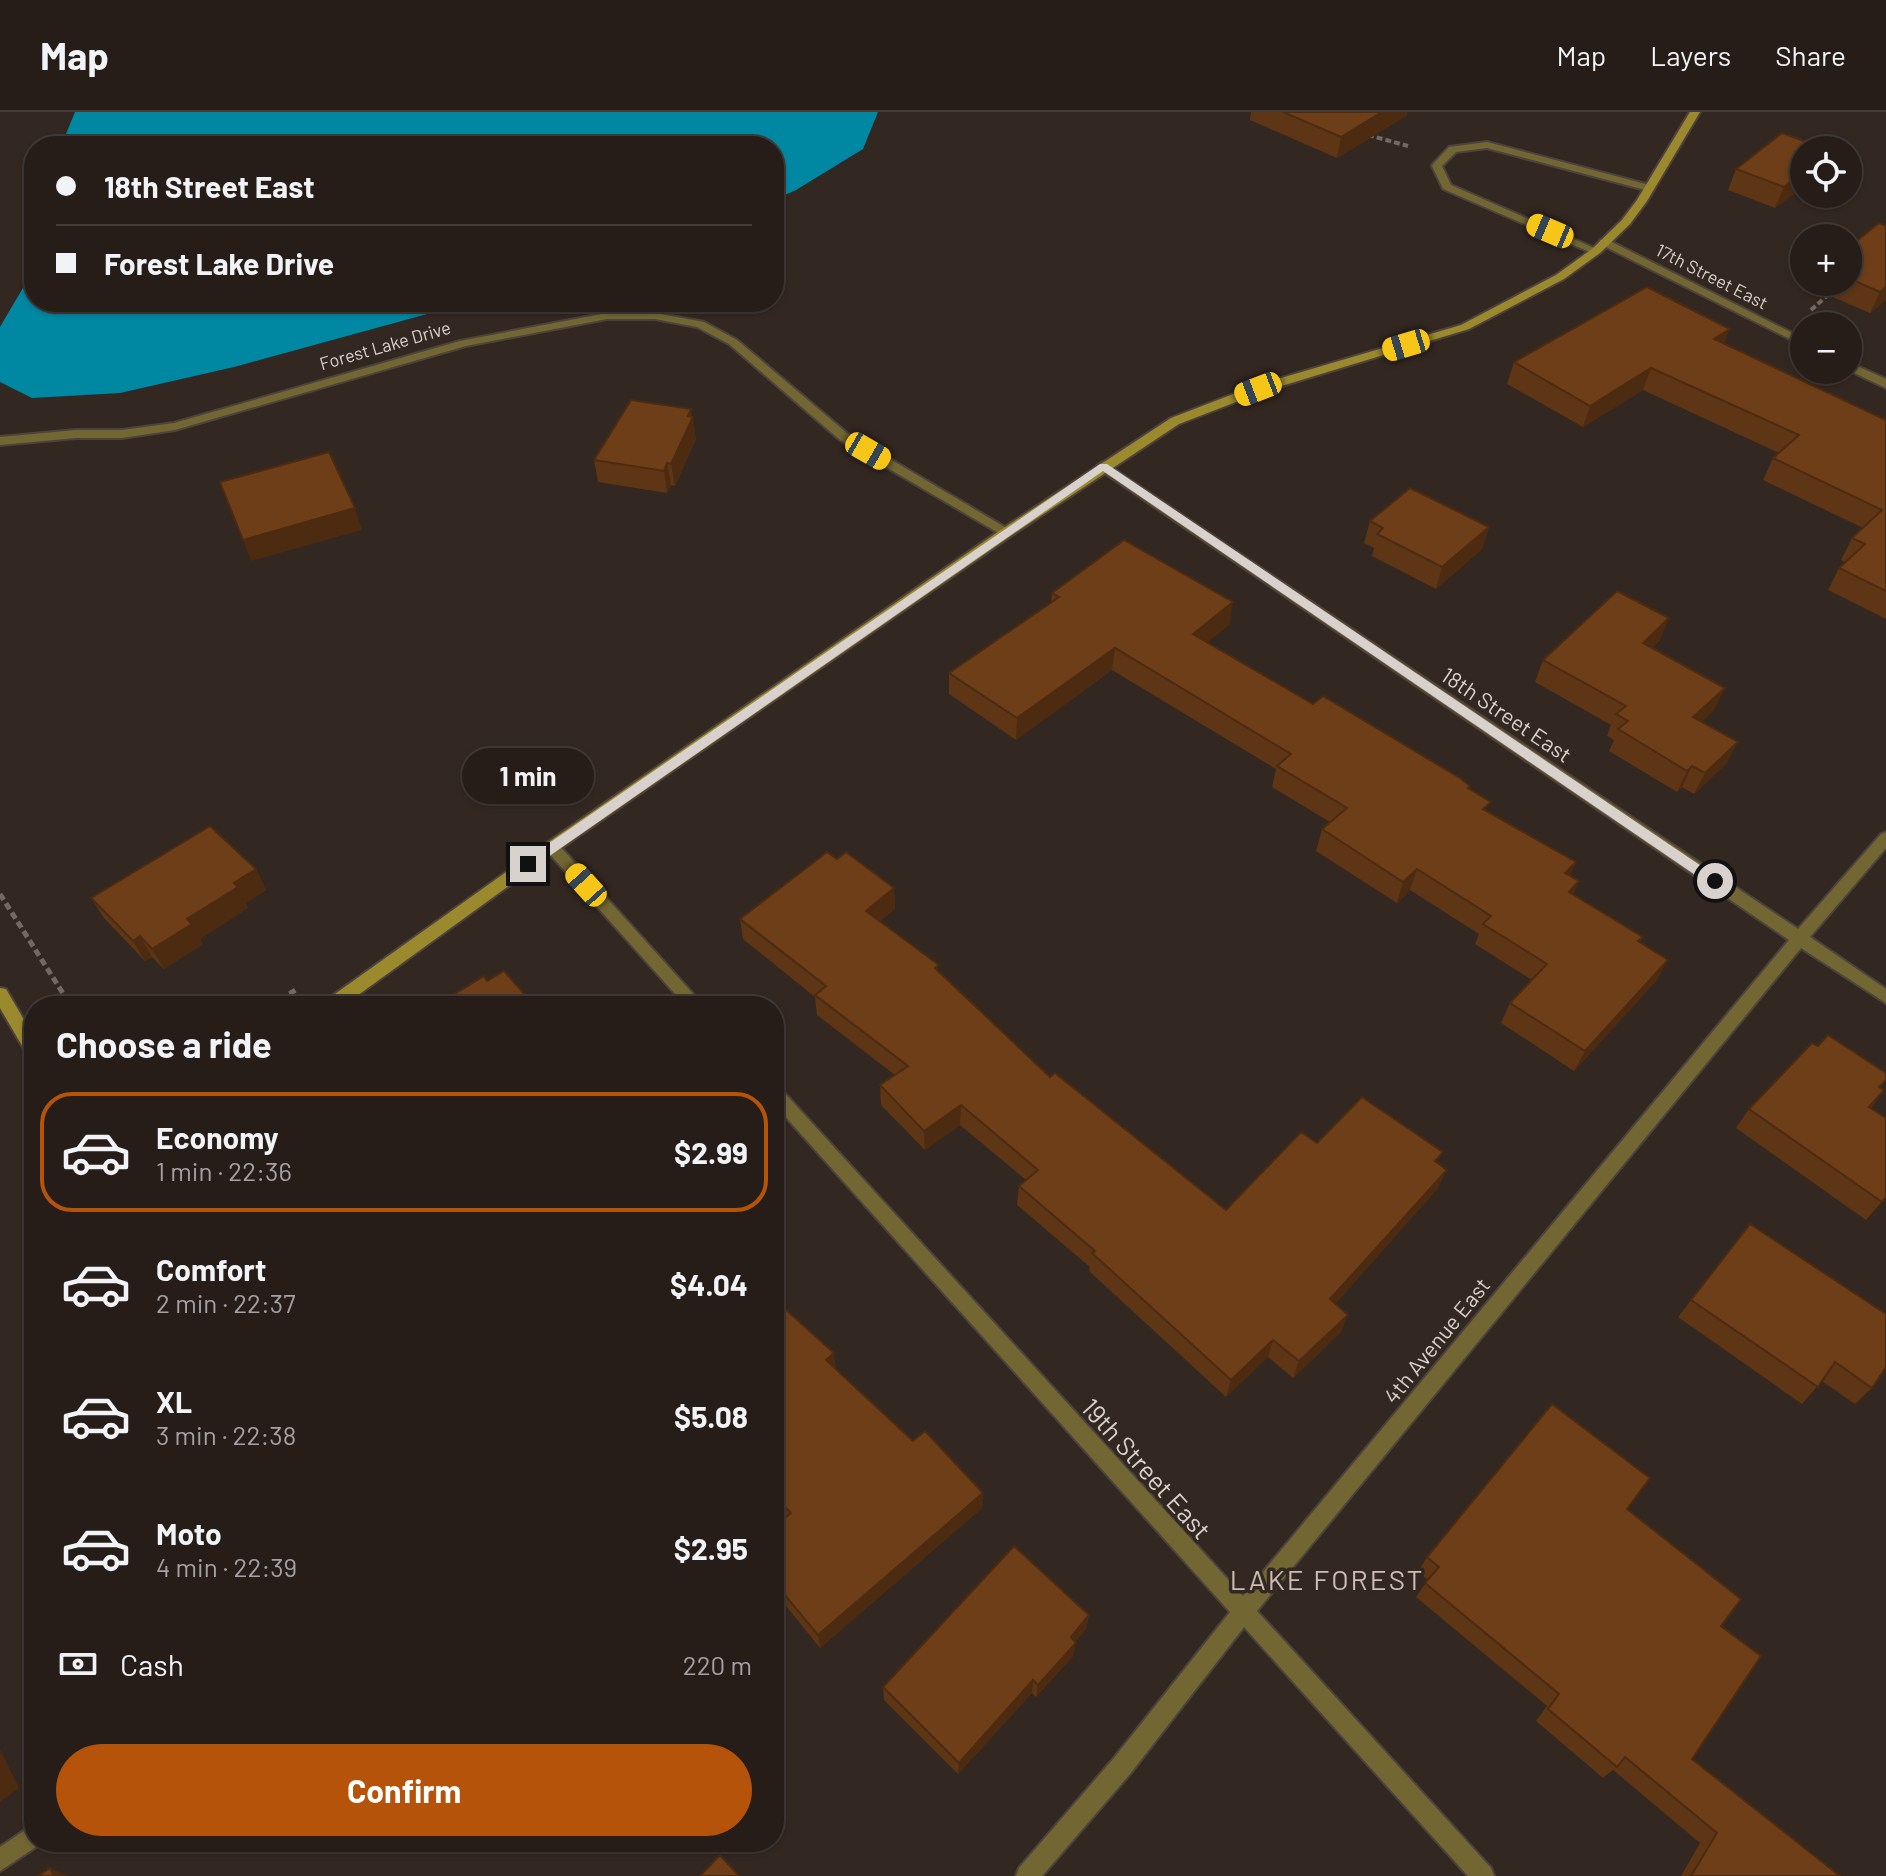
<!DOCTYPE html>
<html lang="en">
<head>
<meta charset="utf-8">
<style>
  body { margin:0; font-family:Barlow,sans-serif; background:#322a26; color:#f1f3f6; height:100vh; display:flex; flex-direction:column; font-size:30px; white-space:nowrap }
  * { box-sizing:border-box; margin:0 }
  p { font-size:26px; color:#a4a2a2 }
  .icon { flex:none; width:44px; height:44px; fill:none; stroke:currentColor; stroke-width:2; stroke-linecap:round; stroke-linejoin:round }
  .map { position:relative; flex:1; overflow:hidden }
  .drawer { position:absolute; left:24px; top:884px; width:760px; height:856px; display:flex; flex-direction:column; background:#261d19; border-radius:32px; box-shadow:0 2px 6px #0004,0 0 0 2px #423b38 }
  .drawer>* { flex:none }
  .guide { position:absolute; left:24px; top:24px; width:760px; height:176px; border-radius:32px; box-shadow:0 2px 6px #0004,0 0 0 2px #423b38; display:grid; align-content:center; height:176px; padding:0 32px; background:#261d19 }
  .controls { position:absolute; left:1790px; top:24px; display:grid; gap:16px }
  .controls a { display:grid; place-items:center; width:72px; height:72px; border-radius:50%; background:#261d19; box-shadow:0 2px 6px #0004,0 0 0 2px #423b38; font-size:40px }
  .end { position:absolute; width:36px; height:36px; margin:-18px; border:10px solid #d9d1cd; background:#111; box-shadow:0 0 0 4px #111 }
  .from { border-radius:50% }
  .bubble { position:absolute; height:56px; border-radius:28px; background:#261d19; box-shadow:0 2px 6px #0004,0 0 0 2px #423b38; font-size:26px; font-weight:700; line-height:56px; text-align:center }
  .car { position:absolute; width:24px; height:48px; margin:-24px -12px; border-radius:10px; box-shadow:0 0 6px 2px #0007; background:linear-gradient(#f5c518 24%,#345 0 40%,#f5c518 0 76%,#345 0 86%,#f5c518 0) }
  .guide b { display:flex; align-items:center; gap:28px; height:76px; font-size:30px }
  .guide b+b { border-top:2px solid #423b38 }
  .guide i { width:20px; height:20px; background:#f1f3f6 }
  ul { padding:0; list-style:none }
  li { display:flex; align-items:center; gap:24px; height:120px; margin:0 16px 12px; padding:0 16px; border:4px solid transparent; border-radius:32px }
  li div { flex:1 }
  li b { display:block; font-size:30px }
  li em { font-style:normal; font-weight:700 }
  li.current { border-color:#b45309 }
  li>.icon { width:72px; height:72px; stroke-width:1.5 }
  h2 { padding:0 32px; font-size:36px; line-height:96px }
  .pay { display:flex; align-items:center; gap:20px; height:88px; padding:0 32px; font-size:30px }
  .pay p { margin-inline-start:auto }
  .button { display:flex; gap:16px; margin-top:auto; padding:16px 32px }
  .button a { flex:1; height:92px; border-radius:48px; background:#b45309; color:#fff; font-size:32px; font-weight:700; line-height:92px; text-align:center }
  header { display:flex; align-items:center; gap:48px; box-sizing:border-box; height:112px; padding:0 40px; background:#261d19; border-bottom:2px solid #423b38 }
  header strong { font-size:38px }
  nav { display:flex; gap:44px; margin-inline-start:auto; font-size:28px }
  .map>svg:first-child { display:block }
</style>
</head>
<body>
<header>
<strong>Map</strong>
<nav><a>Map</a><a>Layers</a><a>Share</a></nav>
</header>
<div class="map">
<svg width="1886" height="1764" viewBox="0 0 1886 1764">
  <rect width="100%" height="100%" fill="#332721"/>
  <g fill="#0088a2">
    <path d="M75,0H878L863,37L796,78L774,88V34H61Z"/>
    <path d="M34,157V190H471L234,255L120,281L32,286L0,270V215Z"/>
  </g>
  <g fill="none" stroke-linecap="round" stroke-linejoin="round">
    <defs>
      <g id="lane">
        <path d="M1487,30L1653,74L1654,76L1649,79L1487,36L1456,40L1442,54L1451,73L1601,139L1592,141L1443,77L1432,54L1433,52L1449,35Z"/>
        <path d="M34,1712V1730L42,1731L0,1759V1735Z"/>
      </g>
      <g id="street">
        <path d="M1600,128H1608L1804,227V234L1600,132Z"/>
        <path d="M607,201H655L704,210L737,228L848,322L1013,420L1007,424L1002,423L840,328L729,232L697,215L655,207H607L466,234L175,318L122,326H76L0,333V325L76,318H122L174,311L460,229Z"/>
        <path d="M1848,250L1886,267V276L1848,258Z"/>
        <path d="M1103,350L1798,817L1881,722L1886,720V736L1810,825L1886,877V891L1801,836L1257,1499L1491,1756L1494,1764H1468L1244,1515L1130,1662L1042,1764H1016L1019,1756L1114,1646L1230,1500L774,992V974L780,976L1243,1484L1789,828L1099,357L1097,354Z"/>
        <path d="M552,729L557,731L704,894H686L547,739L545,735Z"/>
      </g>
      <g id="secondary">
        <path d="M1690,0H1700L1647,89L1630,112L1600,141L1564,167L1469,217L1262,280L1179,312L1012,423L557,739L343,894H323L325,889L547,731L1002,417L1171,306L1254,274L1461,213L1556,163L1592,137L1622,108L1637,88Z"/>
        <path d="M0,876L6,877L34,925V946L28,944L0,896Z"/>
      </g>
    </defs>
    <use href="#lane" stroke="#4e423d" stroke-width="4"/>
    <use href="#street" stroke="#4e423d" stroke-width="4"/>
    <use href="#secondary" stroke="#4e423d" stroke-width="4"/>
    <g stroke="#736963" stroke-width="4" stroke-dasharray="6 3" stroke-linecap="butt">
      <path d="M1368,23L1408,34"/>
      <path d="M1811,198L1828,183"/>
    </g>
    <g stroke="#736963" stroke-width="5" stroke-dasharray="7 4" stroke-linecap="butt">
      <path d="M0,782L71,894"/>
      <path d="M271,894L297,877"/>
    </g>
    <use href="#lane" fill="#726733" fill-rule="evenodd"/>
    <use href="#street" fill="#726733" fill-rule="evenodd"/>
    <use href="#secondary" fill="#9b892d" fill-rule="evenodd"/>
  </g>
  <g fill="#5e3515">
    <path d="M1251,0H1407L1406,4L1337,46L1250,8Z"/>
    <path d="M1804,38V74L1775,96L1728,78L1736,57Z"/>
    <path d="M1886,114V188L1870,201L1814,177L1817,170H1848V136Z"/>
    <path d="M1724,231L1886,308V507L1828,478L1839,456L1845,450L1841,448L1852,426L1863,416L1763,368L1773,346L1779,341L1643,278L1583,315L1507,272L1514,250Z"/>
    <path d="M692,304L696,327L675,374L671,373L667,381L598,370L594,348Z"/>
    <path d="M1370,409L1489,415L1482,437L1436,477L1372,444L1374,436L1364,431Z"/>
    <path d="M1052,481L1230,512L1207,530L1313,592L1470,674L1469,677L1487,699L1570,764L1579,769L1573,782L1643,825L1640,830L1657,868L1574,959L1501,911L1510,891L1532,868L1475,832L1479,822L1410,778L1397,791L1316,739L1322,717L1330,710L1272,675L1276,657L1112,558L1016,628L949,582V561L1051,490Z"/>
    <path d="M1660,528L1652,536L1714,598L1702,609L1727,651L1694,682L1682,675L1677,680L1609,639L1614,628L1607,624L1611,613L1535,570L1543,548Z"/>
    <path d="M837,747L894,776L895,797L880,809L939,860L1050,965L1226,1098L1317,1031L1438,1051V1076L1335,1192L1341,1220L1293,1266L1268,1245L1226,1285L1089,1159L1090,1155L1017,1093L1019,1074L1026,1068L960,1013L925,1038L881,993L880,973L895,963L817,903L815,885L743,827L740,807Z"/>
    <path d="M256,757L266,778L246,791L248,796L200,827L203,832L164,857L152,845L145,849L104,806L91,786Z"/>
    <path d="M1818,934L1886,961V969L1880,976L1884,978L1871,996L1886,1085L1866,1108L1736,1016L1749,997Z"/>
    <path d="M1750,1112L1872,1276L1855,1292L1822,1269L1802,1292L1678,1205Z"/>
    <path d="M774,1187L836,1258L913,1329L983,1381L982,1396L820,1536L774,1479V1415L784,1406L774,1397Z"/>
    <path d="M1627,1397L1721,1514L1692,1647L1840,1764H1681L1700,1731L1613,1658L1603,1666L1536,1609L1547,1594L1416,1485L1428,1468L1418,1460L1427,1445Z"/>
    <path d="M1089,1503L1086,1517L1075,1530L1073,1544L1036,1585L1032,1581L958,1662L884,1588L883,1575Z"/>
  </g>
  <g fill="#4c2b11">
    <path d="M1382,0H1407L1406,4L1337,46L1341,25Z"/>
    <path d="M1804,59V74L1775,96L1784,75Z"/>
    <path d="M1886,175V188L1870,201L1880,180Z"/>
    <path d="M1730,217L1721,239L1714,227Z"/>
    <path d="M1651,256L1643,278L1583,315L1590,294Z"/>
    <path d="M691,297L692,308L693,305L696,327L675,374L671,352Z"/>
    <path d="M667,351L671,373L667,381L664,359Z"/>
    <path d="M355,396L362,418L251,449L243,428Z"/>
    <path d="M1489,415L1482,437L1436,477L1442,455Z"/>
    <path d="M1233,490L1230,512L1190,544L1193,522Z"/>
    <path d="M1669,506L1660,528L1634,552L1643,531Z"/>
    <path d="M1115,536L1112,558L1016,628L1017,606Z"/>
    <path d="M1725,576L1714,598L1683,626L1693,605Z"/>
    <path d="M1738,630L1727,651L1694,682L1705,661Z"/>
    <path d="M1692,654L1682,675L1677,680L1687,659Z"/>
    <path d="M1576,750L1567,771L1565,761Z"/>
    <path d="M256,757L266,778L246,791L248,796L200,827L203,832L164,857L152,837L187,807L234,771Z"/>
    <path d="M1417,757L1410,778L1397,791L1403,770Z"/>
    <path d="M1579,769L1570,790L1569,780Z"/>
    <path d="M894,776L895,797L867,819L866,799Z"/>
    <path d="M140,824L152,845L145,849L133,829Z"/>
    <path d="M1668,848L1657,868L1574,959L1585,939Z"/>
    <path d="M961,993L960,1013L925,1038L924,1019Z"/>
    <path d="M1447,1058L1438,1076L1323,1205L1330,1187Z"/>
    <path d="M1348,1203L1341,1220L1293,1266L1299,1249Z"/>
    <path d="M1273,1228L1268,1245L1226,1285L1231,1268Z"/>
    <path d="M834,1241L836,1258L826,1248Z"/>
    <path d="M983,1381L982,1396L820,1536L818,1523Z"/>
    <path d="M1089,1503L1086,1517L1068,1539L1071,1525Z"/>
    <path d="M1076,1531L1073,1544L1036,1585L1038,1573Z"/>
    <path d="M1033,1568L1032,1581L958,1662L959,1651Z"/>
    <path d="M0,1637L19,1676L0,1690Z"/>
    <path d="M50,1756L67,1764H54Z"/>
  </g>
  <g fill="#6d3e18" stroke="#4c2b11" stroke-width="2">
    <path d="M1283,0H1382L1341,25Z"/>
    <path d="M1782,21L1829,38H1804V59L1784,75L1736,57Z"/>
    <path d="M1879,111L1886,114V175L1880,180L1848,166V136Z"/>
    <path d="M1647,175L1730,217L1714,227L1886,308V479L1839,456L1865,432L1852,426L1882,398L1773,346L1799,323L1651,256L1590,294L1514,250Z"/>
    <path d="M631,288L691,297L688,304L693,305L671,352L667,351L664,359L594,348Z"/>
    <path d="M329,340L355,396L243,428L220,370Z"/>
    <path d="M1410,376L1489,415L1442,455L1377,422L1383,416L1370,409Z"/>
    <path d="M1124,428L1233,490L1193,522L1313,592L1323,584L1460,666L1470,674L1468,676L1491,690L1483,697L1576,750L1565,761L1579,769L1569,780L1643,825L1638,829L1668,848L1585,939L1510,891L1547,852L1483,812L1491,804L1417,757L1403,770L1322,717L1347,696L1277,654L1291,642L1115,536L1017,606L949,561L1059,485L1052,481Z"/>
    <path d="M1617,479L1669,506L1643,531L1725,576L1693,605L1738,630L1705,661L1692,654L1687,659L1618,617L1628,609L1616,602L1626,594L1543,548Z"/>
    <path d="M210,714L256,757L234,771L238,775L187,807L192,812L152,837L140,824L133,829L91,786Z"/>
    <path d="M827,740L837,747L846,740L894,776L866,799L939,853L935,856L1050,965L1055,961L1226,1098L1301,1020L1317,1031L1362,985L1443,1040L1435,1049L1447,1058L1330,1187L1348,1203L1299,1249L1273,1228L1231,1268L1092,1141L1095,1139L1019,1074L1038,1058L961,993L924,1019L880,973L908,954L815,883L826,874L740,807Z"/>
    <path d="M504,859L535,894H435L484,864L487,869Z"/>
    <path d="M1828,923L1886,961V968L1879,975L1884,978L1869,995L1886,1006V1085L1882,1090L1749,997L1812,931L1818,934Z"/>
    <path d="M1750,1112L1886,1202V1255L1872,1276L1835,1250L1818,1275L1691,1188Z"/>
    <path d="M774,1187L834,1241L826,1248L913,1329L925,1319L983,1381L818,1523L774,1470V1415L791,1401L774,1384Z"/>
    <path d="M1552,1292L1650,1366L1627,1397L1741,1487L1721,1514L1761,1544L1692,1647L1840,1764H1691L1717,1721L1625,1645L1617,1655L1548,1597L1559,1582L1425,1471L1439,1455L1427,1445Z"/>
    <path d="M1014,1434L1089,1503L1071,1525L1076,1531L1038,1573L1033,1568L959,1651L883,1575Z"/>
    <path d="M720,1743L739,1764H700Z"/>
    <path d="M50,1756L54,1764H38Z"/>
  </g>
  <path fill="#d9d1cd" d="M1100,352H1107L1719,766V773H1710L1103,359L532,756H523V749Z"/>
  <g text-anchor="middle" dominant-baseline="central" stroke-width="7" stroke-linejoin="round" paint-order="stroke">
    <g font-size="18" fill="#d9d1cd" stroke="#332721">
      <text transform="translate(1712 164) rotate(27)">17th Street East</text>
      <text transform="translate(385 233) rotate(-16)">Forest Lake Drive</text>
    </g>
    <g font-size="22" fill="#d9d1cd" stroke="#332721">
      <text transform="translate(1507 602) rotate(34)">18th Street East</text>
      <text transform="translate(1436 1228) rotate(-51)">4th Avenue East</text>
    </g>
    <g font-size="26" fill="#d9d1cd" stroke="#332721">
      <text transform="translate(1147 1356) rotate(48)">19th Street East</text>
    </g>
    <g font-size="28" letter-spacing="2" fill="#cdbdb5" stroke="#332721">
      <text x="1327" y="1467">LAKE FOREST</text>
    </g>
  </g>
</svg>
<div class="controls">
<a><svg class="icon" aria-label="locate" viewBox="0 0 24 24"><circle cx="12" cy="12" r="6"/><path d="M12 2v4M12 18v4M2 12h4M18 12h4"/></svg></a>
<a>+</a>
<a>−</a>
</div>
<i class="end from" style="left:1715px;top:769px"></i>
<i class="end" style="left:528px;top:752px"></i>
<div class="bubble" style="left:462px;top:636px;width:132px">1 min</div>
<i class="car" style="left:1550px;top:119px;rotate:293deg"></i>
<i class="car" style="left:1406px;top:233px;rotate:253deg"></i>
<i class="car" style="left:1258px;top:277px;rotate:249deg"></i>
<i class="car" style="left:868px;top:339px;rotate:120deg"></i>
<i class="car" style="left:586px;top:773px;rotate:318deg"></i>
<div class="guide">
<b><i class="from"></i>18th Street East</b>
<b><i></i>Forest Lake Drive</b>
</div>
<section class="drawer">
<h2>Choose a ride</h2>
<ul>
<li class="current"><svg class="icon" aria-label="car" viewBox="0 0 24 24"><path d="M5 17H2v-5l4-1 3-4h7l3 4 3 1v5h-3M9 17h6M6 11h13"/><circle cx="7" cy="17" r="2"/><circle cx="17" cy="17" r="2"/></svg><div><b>Economy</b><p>1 min · 22:36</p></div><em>$2.99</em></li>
<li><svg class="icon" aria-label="car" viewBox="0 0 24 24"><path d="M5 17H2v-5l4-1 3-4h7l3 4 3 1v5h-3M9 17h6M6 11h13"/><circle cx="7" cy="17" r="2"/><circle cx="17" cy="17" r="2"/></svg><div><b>Comfort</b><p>2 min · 22:37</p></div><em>$4.04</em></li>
<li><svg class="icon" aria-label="car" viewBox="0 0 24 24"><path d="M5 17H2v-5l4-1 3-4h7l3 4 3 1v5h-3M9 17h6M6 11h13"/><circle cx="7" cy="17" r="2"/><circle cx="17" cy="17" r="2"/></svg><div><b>XL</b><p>3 min · 22:38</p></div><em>$5.08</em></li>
<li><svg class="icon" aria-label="car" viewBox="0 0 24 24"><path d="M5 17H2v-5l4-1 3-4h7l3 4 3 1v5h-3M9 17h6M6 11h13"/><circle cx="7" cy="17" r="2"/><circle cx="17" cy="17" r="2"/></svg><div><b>Moto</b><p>4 min · 22:39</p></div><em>$2.95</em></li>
</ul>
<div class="pay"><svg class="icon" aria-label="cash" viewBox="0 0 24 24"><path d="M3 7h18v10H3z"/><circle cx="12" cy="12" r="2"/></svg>Cash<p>220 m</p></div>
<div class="button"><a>Confirm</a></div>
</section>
</div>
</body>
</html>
